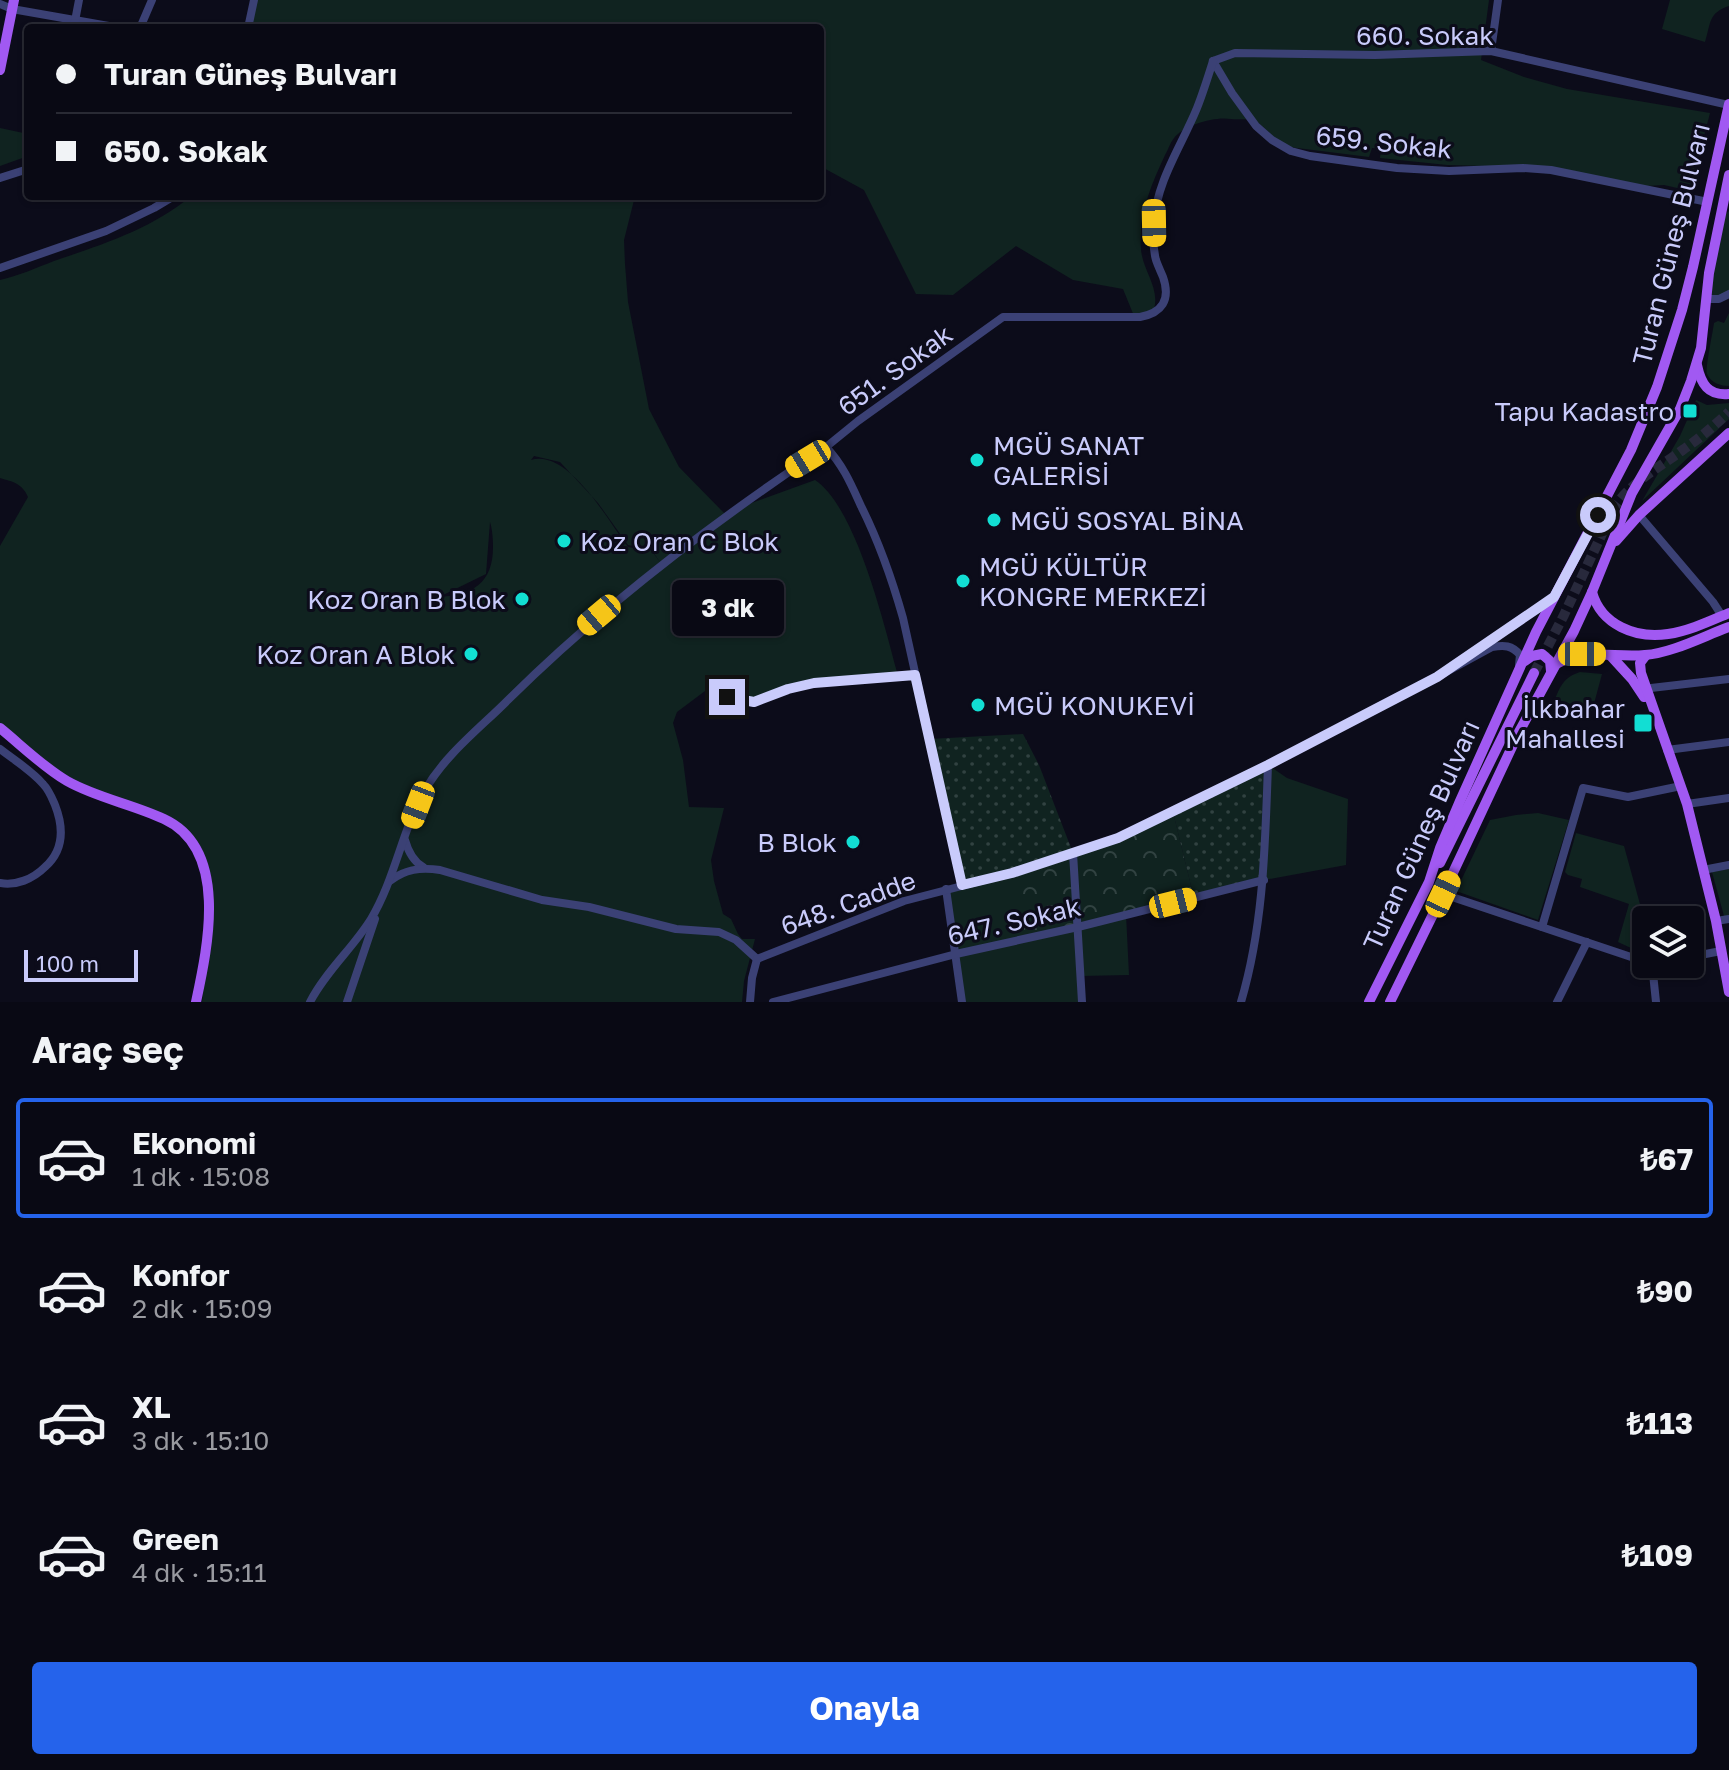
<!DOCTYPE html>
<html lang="tr">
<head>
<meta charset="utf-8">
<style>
  body { margin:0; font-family:"Golos Text",sans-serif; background:#12121d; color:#f1f3f6; height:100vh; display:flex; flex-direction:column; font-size:30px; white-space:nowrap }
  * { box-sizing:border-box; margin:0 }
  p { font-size:26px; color:#999aa0 }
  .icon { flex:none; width:44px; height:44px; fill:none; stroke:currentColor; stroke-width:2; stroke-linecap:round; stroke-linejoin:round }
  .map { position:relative; height:1002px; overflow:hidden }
  .side { display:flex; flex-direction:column; background:#090914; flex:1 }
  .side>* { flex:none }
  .guide { position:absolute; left:24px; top:24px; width:800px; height:176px; border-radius:8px; box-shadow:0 2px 6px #0004,0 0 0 2px #292a34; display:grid; align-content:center; height:176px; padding:0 32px; background:#090914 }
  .fabs { position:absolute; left:1632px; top:906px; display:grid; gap:16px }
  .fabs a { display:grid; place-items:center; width:72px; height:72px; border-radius:8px; background:#090914; box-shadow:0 2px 6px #0004,0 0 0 2px #292a34; font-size:40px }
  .scale { position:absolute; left:24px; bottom:20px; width:114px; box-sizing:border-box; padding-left:8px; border:4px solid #c9cbfb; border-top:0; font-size:22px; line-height:28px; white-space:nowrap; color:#c9cbfb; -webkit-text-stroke:6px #0c0c1a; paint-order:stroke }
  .end { position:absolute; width:36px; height:36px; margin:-18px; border:10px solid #c9cbfb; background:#111; box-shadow:0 0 0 4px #111 }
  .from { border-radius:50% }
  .bubble { position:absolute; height:56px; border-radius:8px; background:#090914; box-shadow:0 2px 6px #0004,0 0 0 2px #292a34; font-size:26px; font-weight:700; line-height:56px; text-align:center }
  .car { position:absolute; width:24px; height:48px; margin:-24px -12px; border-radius:10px; box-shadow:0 0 6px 2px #0007; background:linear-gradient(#f5c518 24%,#345 0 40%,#f5c518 0 76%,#345 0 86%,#f5c518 0) }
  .guide b { display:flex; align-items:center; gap:28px; height:76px; font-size:30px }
  .guide b+b { border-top:2px solid #292a34 }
  .guide i { width:20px; height:20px; background:#f1f3f6 }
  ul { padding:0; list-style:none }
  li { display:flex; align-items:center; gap:24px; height:120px; margin:0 16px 12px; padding:0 16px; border:4px solid transparent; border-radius:8px }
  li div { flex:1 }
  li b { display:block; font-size:30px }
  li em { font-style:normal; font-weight:700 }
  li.selected { border-color:#2563eb }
  li>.icon { width:72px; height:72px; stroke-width:1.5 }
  h2 { padding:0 32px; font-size:36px; line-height:96px }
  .action { display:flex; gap:16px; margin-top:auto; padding:16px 32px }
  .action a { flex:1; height:92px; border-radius:8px; background:#2563eb; color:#fff; font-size:32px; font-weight:700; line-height:92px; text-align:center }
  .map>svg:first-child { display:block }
</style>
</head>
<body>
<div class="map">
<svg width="1729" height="1002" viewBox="0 0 1729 1002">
  <defs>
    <pattern id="forest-crowns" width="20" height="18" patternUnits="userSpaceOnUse" patternTransform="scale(2)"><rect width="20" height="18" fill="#102320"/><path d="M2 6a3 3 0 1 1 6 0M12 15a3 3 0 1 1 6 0" fill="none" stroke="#314241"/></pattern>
    <pattern id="garden-dots" width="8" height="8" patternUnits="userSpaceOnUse" patternTransform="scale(2)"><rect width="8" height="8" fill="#102320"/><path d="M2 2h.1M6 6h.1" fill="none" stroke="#314241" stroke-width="1.8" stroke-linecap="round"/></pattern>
  </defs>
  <rect width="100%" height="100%" fill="#0c0c1a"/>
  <g fill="#102320" fill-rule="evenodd">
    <path d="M257,0H1489L1481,60L1524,77L1567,89L1710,113L1703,140L1694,188L1686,190L1664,185L1646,186L1488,166L1447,165L1380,158L1381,149L1372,148L1369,157L1289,147C1275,143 1268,128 1255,121C1249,118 1238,120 1231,119C1215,116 1184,125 1174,138C1170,143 1168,150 1165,155C1151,185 1138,216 1141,250C1143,271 1160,288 1154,309L1134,316L1123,289L1073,280L1016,246L953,295L916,294L864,190L820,166V28H250Z"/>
    <path d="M1670,0H1729V6C1708,13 1711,23 1705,42L1662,29Z"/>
    <path d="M0,128L28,134V156L0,166Z"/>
    <path d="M191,196H635L624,240L625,264L628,302L649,409L679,467L724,513L815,480C856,507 884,624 897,672L877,677L809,682L759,698L722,696L705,691L677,712L673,723L683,760L689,807L724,808L711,860L714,881L723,914L731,919L738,934L742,939H755L744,981L742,1002H202L212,911L189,835L70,779L0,725V546L28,497C22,483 13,482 0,478V280C18,276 36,268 54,261C101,245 152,229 191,196ZM534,456L560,462L598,503L628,545L638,547L649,546L662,565L649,547L639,549L628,547C608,521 569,449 531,460ZM490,522C492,528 493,538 493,547C493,583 473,595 439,597L486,574Z"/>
    <path d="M1729,211V294L1706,299L1720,219Z"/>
    <path d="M1729,313V386C1721,386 1711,383 1707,374C1705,369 1713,331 1714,323L1718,321L1724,323Z"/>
    <path d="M1696,400L1707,405L1729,403V419L1642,501L1680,436Z"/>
    <path d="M1580,672L1602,674L1592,711L1555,699C1561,684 1565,677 1580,672Z"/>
    <path d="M1268,765L1287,778L1348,799L1346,865L1264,880Z"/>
    <path d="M1538,813L1569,820L1538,920L1456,891L1490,820L1516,815Z"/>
    <path d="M1576,833L1624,846L1646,926V955L1618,942L1629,904L1580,887L1582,879L1568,875L1565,872Z"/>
    <path d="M1729,869V916H1724L1712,872Z"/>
    <path d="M1012,873L1126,914L1129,975L1081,976L1082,1002H962L946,889Z"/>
  </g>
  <path fill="url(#forest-crowns)" d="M1173,812L1194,898L1026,938L1012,873L1118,838Z"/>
  <g fill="url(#garden-dots)">
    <path d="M1023,734L1039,765L1073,853L962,885L930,739Z"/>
    <path d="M1268,765L1264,880L1194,898L1173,812Z"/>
  </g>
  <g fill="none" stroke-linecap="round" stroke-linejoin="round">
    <path stroke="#28293c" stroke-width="10" stroke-dasharray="10 5" stroke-linecap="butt" d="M1534,673L1564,615L1615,506C1633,481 1660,467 1684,449C1700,438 1715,425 1729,412"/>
    <g stroke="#3b4175" stroke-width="8">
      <path d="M0,4L12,9L120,28"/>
      <path d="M75,21L79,0"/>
      <path d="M140,28L152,0"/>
      <path d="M248,28L254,0"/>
      <path d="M1491,51L1498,0"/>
      <path d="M1213,61L1232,93L1256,126L1272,140L1291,151L1310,156L1397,168L1449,171L1523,168L1551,170L1708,202"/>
      <path d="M1213,61L1235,53L1375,55L1491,51L1729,105"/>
      <path d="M0,178L28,169"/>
      <path d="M0,268L106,231L154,208L174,196"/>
      <path d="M1706,299H1719L1729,294"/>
      <path d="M1639,515L1713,602L1722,616"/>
      <path d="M1484,645L1552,599"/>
      <path d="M1643,691L1651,688L1729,679"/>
      <path d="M710,692L727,697L754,702L788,689L814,683L915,675"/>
      <path d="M0,749C14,760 31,770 43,784C49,790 52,798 55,805C64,828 64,850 45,867C33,879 16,886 0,883"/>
      <path d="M1667,750L1729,742"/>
      <path d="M1687,804L1729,798"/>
      <path d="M405,840C408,851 413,861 423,867"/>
      <path d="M1073,853L1082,1002"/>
      <path d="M1703,870L1729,865"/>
      <path d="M390,881C405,869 421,867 440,870L542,900L589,907L676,929L719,932L736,940L757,959"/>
      <path d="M962,885L903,618C892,579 879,542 861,506C851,484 843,465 826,447L858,421L1003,317H1140C1162,313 1171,300 1163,277C1161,272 1158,266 1156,260C1153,249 1153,235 1154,223C1156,182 1182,145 1197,108C1203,93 1208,77 1213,61"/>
      <path d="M946,889L962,1002"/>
      <path d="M1443,894L1646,962"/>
      <path d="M1716,921L1729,919"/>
      <path d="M1542,927L1583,788L1628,797L1681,786"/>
      <path d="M1690,957L1721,951"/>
      <path d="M757,959L904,901L1012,873L1118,838L1268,765L1437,677L1492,647C1504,645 1512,645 1520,655L1519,665"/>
      <path d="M1652,964L1656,1002"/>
      <path d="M310,1002C326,971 353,948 371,919C395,879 402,830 425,790C446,754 479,729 508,700C604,605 713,522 826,447"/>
      <path d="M347,1002L375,919"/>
      <path d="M750,1002L752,978L757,959"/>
      <path d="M773,1002L956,954L1078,927L1264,880"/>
      <path d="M1241,1002C1264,924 1265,845 1268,765"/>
      <path d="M1557,1002L1587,942"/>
    </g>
    <g stroke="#a159f2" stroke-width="10">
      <path d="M0,70L14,0"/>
      <path d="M1697,365C1701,384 1708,396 1729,394"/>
      <path d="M1616,541L1639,515L1729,433"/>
      <path d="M1592,592C1601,625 1636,639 1668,634C1689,631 1710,621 1729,613"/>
      <path d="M1610,655L1632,679L1644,697"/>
      <path d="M1646,655L1640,663L1641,673L1687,804L1716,921L1729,992"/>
      <path d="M1525,661L1532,656L1542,654L1550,661L1551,671"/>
      <path d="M1558,663C1586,648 1615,658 1645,655C1672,653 1704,636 1729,627"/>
      <path d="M0,728C21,745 43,767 67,781C97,798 132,804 164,819C229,849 208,946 196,1002"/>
      <path d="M1440,863L1534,673"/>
      <path d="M1369,1002L1429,882L1440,848L1460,801L1536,632L1631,450L1657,387L1682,310L1693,267L1729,104"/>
      <path d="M1390,1002L1443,894L1519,732L1574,631L1592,592L1632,493L1680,409L1691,381L1701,348L1709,273L1729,175"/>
    </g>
  </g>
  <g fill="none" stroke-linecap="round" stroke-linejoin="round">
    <path stroke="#c9cbfb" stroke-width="10" d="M727,697L754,702L788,689L814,683L915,675L962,885L1012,873L1118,838L1268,765L1437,677L1554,597L1598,515"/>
  </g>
  <g fill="#12ded3" stroke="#0c0c1a" stroke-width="3">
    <rect x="1682" y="403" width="16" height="16" rx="4"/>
    <circle cx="977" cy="460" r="8"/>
    <circle cx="994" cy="520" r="8"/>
    <circle cx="564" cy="541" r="8"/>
    <circle cx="963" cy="581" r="8"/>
    <circle cx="522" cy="599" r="8"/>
    <circle cx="471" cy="654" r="8"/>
    <circle cx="978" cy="705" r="8"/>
    <rect x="1633" y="713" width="20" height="20" rx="4"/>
    <circle cx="853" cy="842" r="8"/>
  </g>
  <g text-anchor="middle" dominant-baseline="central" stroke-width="6" stroke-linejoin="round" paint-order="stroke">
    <g font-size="26" fill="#c9cbfb" stroke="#0c0c1a">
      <text x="1425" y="35">660. Sokak</text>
      <text transform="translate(1384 142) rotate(6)">659. Sokak</text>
      <text transform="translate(1671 244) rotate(-76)">Turan Güneş Bulvarı</text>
      <text transform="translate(895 370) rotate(-36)">651. Sokak</text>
      <text transform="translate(1421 835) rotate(-66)">Turan Güneş Bulvarı</text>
      <text transform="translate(848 903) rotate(-20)">648. Cadde</text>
      <text transform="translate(1014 921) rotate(-13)">647. Sokak</text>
    </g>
    <g font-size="26" fill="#c9cbfb" stroke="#0c0c1a" text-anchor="end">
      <text x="1674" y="411">Tapu Kadastro</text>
      <text x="993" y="445" text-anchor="start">MGÜ SANAT<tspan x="993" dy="30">GALERİSİ</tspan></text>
      <text x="1010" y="520" text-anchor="start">MGÜ SOSYAL BİNA</text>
      <text x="580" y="541" text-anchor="start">Koz Oran C Blok</text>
      <text x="979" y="566" text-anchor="start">MGÜ KÜLTÜR<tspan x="979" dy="30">KONGRE MERKEZİ</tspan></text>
      <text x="506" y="599">Koz Oran B Blok</text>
      <text x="455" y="654">Koz Oran A Blok</text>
      <text x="994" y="705" text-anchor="start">MGÜ KONUKEVİ</text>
      <text x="1625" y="708">İlkbahar<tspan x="1625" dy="30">Mahallesi</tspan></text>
      <text x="837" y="842">B Blok</text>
    </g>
  </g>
</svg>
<div class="fabs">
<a><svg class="icon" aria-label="layers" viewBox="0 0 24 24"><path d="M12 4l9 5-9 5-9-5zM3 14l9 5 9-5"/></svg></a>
</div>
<div class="scale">100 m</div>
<i class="end from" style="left:1598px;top:515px"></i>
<i class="end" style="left:727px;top:697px"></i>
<div class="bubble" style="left:672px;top:580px;width:112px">3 dk</div>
<i class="car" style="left:1154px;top:223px;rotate:179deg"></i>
<i class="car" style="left:808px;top:459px;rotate:239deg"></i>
<i class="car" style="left:599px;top:615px;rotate:230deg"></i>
<i class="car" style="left:1582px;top:654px;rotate:90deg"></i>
<i class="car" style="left:418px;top:805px;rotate:201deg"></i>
<i class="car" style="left:1443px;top:894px;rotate:25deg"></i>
<i class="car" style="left:1173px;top:903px;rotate:76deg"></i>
<div class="guide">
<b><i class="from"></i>Turan Güneş Bulvarı</b>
<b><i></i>650. Sokak</b>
</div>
</div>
<section class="side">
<h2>Araç seç</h2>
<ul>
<li class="selected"><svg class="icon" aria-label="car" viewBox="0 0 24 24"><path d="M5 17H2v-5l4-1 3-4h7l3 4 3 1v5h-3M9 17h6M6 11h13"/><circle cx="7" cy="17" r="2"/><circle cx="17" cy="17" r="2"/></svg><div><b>Ekonomi</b><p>1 dk · 15:08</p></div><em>₺67</em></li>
<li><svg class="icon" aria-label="car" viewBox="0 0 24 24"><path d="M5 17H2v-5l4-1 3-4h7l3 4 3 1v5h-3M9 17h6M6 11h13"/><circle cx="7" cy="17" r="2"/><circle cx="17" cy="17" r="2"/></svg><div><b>Konfor</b><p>2 dk · 15:09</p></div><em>₺90</em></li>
<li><svg class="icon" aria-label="car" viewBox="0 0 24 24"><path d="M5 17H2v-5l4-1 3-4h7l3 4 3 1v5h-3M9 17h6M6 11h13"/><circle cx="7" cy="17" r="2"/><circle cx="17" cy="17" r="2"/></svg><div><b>XL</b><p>3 dk · 15:10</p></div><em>₺113</em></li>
<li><svg class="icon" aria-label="car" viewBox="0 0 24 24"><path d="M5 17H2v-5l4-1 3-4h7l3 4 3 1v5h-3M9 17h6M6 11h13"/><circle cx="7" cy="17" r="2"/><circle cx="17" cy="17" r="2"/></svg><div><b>Green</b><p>4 dk · 15:11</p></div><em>₺109</em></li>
</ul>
<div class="action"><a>Onayla</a></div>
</section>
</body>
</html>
